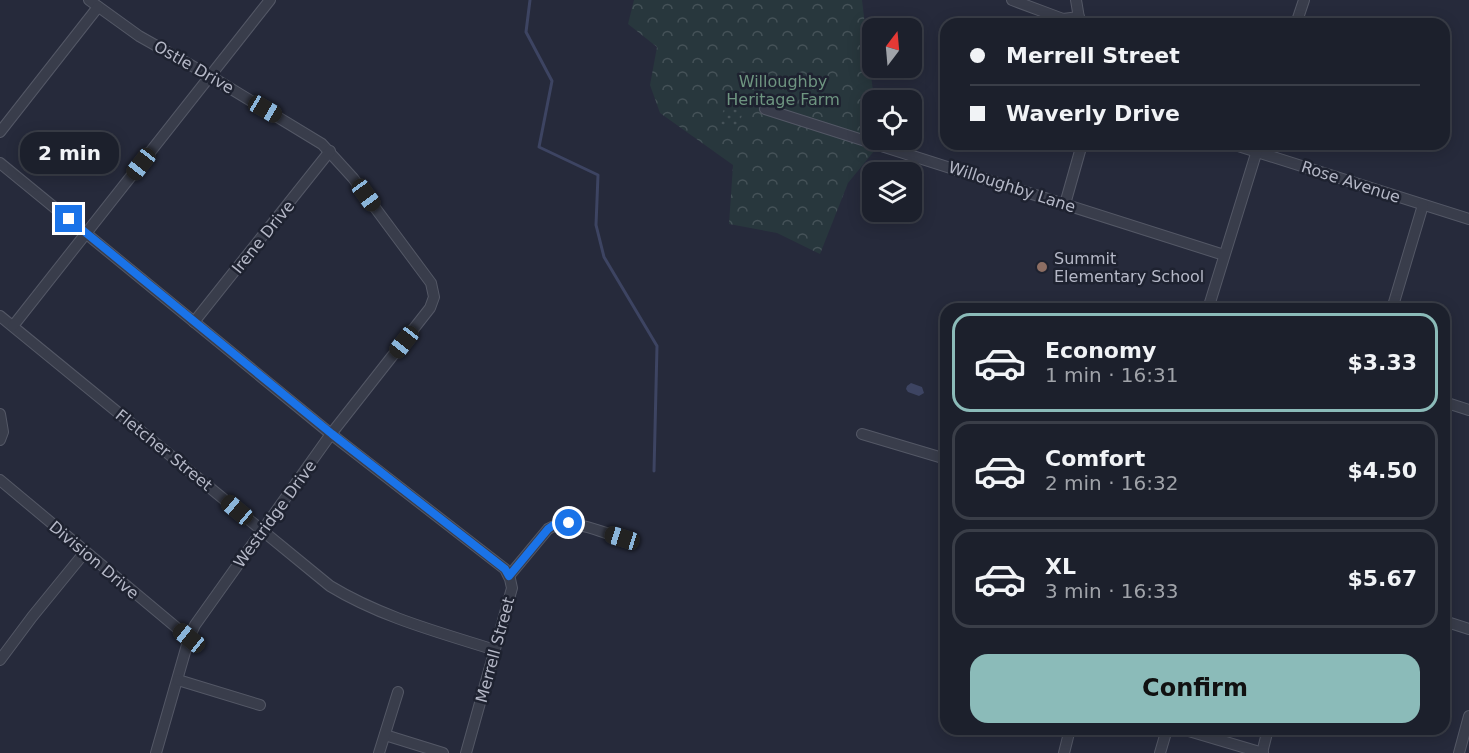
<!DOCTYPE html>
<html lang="en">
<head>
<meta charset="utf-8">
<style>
  body { margin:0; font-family:"DejaVu Sans",sans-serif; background:#252834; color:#f1f3f6; height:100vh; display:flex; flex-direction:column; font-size:22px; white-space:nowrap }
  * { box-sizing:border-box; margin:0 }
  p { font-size:20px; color:#a0a3a9 }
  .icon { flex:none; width:33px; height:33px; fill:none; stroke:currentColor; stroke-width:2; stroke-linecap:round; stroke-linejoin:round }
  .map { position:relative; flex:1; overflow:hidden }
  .panel { position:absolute; left:940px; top:303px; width:510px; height:432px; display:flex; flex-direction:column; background:#1c202c; border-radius:18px; box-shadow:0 3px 15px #0003,0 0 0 2px #3a3e48 }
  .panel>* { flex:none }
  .guide { position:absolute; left:940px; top:18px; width:510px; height:132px; border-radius:18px; box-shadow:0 3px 15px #0003,0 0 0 2px #3a3e48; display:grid; align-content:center; height:132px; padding:0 30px; background:#1c202c }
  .needle { width:39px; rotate:16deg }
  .tools { position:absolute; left:862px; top:18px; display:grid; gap:12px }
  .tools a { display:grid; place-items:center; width:60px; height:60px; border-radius:12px; background:#1c202c; box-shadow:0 3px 15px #0003,0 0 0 2px #3a3e48; font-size:30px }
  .end { position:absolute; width:27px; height:27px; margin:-14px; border:8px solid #1a73e8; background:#fff; box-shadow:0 0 0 3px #fff }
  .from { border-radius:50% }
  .bubble { position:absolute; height:42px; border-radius:18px; background:#1c202c; box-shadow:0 3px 15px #0003,0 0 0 2px #3a3e48; font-size:20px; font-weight:700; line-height:42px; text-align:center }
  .car { position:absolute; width:18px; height:36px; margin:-18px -9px; border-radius:8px; box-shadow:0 0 4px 2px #0007; background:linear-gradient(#222 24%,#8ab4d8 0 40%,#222 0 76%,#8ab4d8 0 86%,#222 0) }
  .guide b { display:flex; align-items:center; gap:21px; height:57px; font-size:22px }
  .guide b+b { border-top:2px solid #3a3e48 }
  .guide i { width:15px; height:15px; background:#f1f3f6 }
  ul { padding:10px 0 0; list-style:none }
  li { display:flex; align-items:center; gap:18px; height:99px; margin:0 12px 9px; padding:0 18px; border:3px solid #3a3e48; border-radius:18px }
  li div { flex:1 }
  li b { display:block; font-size:22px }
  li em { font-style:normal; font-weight:700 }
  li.selected { border-color:#8bbbb9 }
  li>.icon { width:54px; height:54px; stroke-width:1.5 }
  .cta { display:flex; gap:12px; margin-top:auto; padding:12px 30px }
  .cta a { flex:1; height:69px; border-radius:18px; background:#8bbbb9; color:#111; font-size:24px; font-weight:700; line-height:69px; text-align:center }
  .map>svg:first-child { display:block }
</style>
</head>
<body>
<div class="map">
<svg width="1469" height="753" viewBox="0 0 1469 753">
  <defs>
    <pattern id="park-crowns" width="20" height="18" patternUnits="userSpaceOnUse" patternTransform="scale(1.5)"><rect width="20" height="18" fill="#28373d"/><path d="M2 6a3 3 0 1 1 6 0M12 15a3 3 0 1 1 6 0" fill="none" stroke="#455258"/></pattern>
    <pattern id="garden-dots" width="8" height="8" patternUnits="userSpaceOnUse" patternTransform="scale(1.5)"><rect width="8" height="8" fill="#28373d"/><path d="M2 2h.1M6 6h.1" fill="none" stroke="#455258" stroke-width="1.8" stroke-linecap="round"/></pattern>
  </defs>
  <rect width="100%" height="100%" fill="#262a3b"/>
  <path fill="url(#park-crowns)" d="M634,0H862L874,100L873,140H878L879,145L848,183L820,254L777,233L729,224L733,165L660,113L650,85L657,47L628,24Z"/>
  <path fill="url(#garden-dots)" d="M725,106L743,112L737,130L719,123Z"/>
  <path fill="#3d4462" d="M911,383L922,387L924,393L919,396L908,392L906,389L907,386Z"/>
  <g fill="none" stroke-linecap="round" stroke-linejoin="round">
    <path stroke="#3d4462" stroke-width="3" d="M530,0L526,32L552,81L539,147L598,175L596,225L604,257L657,346L654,471"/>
    <defs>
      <g id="minor">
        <path d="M89,0L139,36L210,76L322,144L353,178L431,283L434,297L430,308L331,434L195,625L189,638L156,753"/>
        <path d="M1012,0L1063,19L1079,17"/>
        <path d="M1076,0L1080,24"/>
        <path d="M1296,24L1304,0"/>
        <path d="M765,109L1224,255"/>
        <path d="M0,132L98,7"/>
        <path d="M1232,144L1469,219"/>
        <path d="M0,163L331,434L505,569L510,579L512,588L466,753"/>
        <path d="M1065,204L1082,144"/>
        <path d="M1208,309L1259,144"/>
        <path d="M1392,309L1423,205"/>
        <path d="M0,316L330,586C381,617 438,632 495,650"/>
        <path d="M194,322L330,151"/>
        <path d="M13,326L270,0"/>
        <path d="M1444,402L1469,410"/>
        <path d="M0,414L3,432L0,440"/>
        <path d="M862,434L946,459"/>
        <path d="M0,480L189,638"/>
        <path d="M509,576L548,529C570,516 599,532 622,538"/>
        <path d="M1444,621L1469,629"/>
        <path d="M0,660L32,617L85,552"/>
        <path d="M178,680L260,705"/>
        <path d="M1182,729L1263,753"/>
        <path d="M385,735L443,753"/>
        <path d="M379,753L398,692"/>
        <path d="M1064,753L1070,729"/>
        <path d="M1160,753L1167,729"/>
        <path d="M1262,753L1268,729"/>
        <path d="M1459,753L1469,716"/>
      </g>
    </defs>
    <use href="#minor" stroke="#545866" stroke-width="12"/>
    <use href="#minor" stroke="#393d4b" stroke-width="10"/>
  </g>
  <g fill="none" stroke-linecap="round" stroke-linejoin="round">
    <path stroke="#1a73e8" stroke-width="8" d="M69,219L332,434L505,569L509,576L548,529L555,524L569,523"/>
  </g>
  <circle fill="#8d6e63" stroke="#1e2230" stroke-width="2" cx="1042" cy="267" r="6"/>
  <g text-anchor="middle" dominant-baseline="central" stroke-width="5" stroke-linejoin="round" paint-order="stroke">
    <g font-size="16" fill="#b5b8c7" stroke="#1e2230">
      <text transform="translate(194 67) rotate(30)">Ostle Drive</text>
      <text transform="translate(1351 182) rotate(18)">Rose Avenue</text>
      <text transform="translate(1012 187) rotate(18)">Willoughby Lane</text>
      <text transform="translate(263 237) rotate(-51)">Irene Drive</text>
      <text transform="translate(164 450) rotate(39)">Fletcher Street</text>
      <text transform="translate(275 514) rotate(-54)">Westridge Drive</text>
      <text transform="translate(94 560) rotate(40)">Division Drive</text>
      <text transform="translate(495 650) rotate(-75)">Merrell Street</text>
    </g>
    <g font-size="16" fill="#6e9580" stroke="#1e2230">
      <text x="783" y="81">Willoughby<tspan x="783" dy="18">Heritage Farm</tspan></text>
    </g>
    <g font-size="16" fill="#b5b8c7" stroke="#1e2230" text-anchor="start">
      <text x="1054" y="258">Summit<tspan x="1054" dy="18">Elementary School</tspan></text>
    </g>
  </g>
</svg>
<div class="tools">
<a><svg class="needle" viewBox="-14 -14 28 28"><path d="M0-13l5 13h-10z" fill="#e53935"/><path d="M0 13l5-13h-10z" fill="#a0a3a9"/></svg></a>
<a><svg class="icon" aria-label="locate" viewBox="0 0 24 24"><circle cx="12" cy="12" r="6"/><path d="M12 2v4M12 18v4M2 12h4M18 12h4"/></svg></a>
<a><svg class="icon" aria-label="layers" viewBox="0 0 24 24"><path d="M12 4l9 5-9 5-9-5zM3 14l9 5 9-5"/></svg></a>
</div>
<i class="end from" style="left:569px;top:523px"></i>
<i class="end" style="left:69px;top:219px"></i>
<div class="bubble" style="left:20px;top:132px;width:99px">2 min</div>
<i class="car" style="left:265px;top:109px;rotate:120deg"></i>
<i class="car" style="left:141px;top:164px;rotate:218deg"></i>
<i class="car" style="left:366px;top:195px;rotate:144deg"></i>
<i class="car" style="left:404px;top:342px;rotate:218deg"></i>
<i class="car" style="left:237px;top:510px;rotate:310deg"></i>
<i class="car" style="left:622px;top:538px;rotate:287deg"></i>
<i class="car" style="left:189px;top:638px;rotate:309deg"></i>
<div class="guide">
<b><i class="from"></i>Merrell Street</b>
<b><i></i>Waverly Drive</b>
</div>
<section class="panel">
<ul>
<li class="selected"><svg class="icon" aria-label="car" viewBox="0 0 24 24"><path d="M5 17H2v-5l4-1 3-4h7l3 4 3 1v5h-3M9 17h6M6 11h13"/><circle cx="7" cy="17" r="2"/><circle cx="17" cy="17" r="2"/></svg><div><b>Economy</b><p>1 min · 16:31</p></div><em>$3.33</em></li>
<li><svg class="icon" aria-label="car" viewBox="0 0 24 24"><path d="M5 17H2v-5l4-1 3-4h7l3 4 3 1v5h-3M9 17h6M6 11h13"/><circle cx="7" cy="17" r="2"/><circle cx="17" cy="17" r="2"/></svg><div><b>Comfort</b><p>2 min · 16:32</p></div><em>$4.50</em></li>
<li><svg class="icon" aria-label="car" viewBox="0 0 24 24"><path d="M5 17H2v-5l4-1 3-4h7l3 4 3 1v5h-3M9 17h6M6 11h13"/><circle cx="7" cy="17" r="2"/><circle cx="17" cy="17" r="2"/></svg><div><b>XL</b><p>3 min · 16:33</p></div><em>$5.67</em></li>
</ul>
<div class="cta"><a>Confirm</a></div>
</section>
</div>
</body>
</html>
